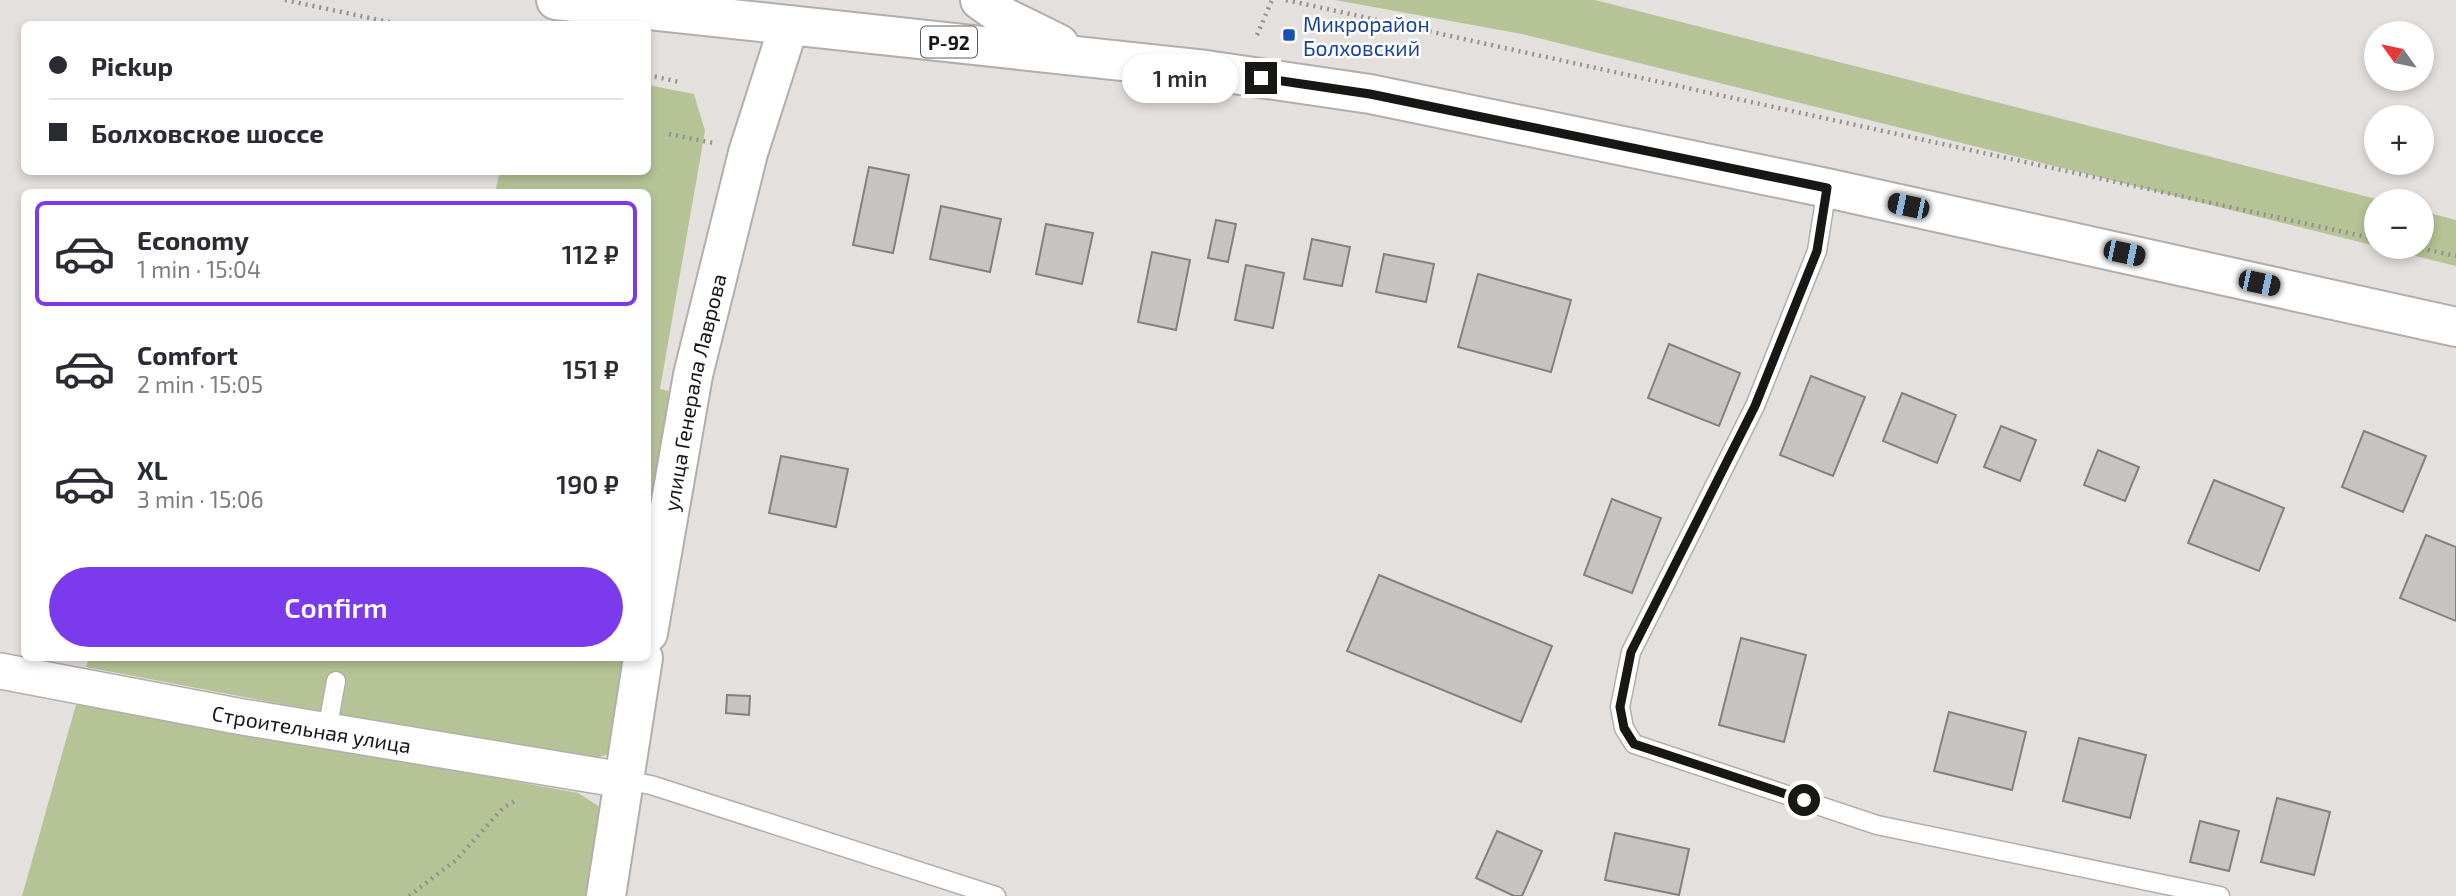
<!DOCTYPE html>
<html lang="en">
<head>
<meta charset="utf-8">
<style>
  body { margin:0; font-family:"Exo 2",sans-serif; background:#f2f2f3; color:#2b2b33; height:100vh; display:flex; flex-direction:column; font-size:26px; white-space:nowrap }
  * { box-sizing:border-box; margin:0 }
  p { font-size:23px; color:#7c7c81 }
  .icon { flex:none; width:38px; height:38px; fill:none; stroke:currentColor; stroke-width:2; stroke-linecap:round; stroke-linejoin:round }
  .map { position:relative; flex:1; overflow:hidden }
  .drawer { position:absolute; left:21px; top:189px; width:630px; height:472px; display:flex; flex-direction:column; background:#fff; border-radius:10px; box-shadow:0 4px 10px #0003 }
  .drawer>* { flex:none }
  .banner { position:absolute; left:21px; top:21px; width:630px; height:154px; border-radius:10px; box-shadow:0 4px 10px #0003; display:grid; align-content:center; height:154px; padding:0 28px; background:#fff }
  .needle { width:46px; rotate:303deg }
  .controls { position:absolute; left:2364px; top:21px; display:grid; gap:14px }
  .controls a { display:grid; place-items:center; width:70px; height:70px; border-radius:50%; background:#fff; box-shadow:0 4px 10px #0003; font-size:35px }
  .end { position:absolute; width:32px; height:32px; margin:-16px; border:9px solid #181716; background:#fff; box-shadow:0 0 0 4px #fff }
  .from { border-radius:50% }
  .bubble { position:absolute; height:49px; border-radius:24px; background:#fff; box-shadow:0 4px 10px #0003; font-size:23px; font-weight:600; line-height:49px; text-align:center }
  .car { position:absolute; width:21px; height:42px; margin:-21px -10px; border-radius:9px; box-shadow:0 0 5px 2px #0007; background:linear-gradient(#222 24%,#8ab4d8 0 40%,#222 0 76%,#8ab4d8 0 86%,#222 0) }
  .banner b { display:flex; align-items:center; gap:24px; height:66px; font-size:26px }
  .banner b+b { border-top:2px solid #e1e1e2 }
  .banner i { width:18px; height:18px; background:#2b2b33 }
  ul { padding:12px 0 0; list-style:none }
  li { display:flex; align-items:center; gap:21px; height:105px; margin:0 14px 10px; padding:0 14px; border:4px solid transparent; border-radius:10px }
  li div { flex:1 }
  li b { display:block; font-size:26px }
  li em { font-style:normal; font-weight:600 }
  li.on { border-color:#7c3aed }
  li>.icon { width:63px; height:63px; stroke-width:1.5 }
  .action { display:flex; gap:14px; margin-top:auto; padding:14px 28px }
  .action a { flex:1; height:80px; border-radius:42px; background:#7c3aed; color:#fff; font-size:28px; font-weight:600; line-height:80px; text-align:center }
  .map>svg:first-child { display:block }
</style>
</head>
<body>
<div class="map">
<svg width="2456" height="896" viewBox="0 0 2456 896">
  <rect width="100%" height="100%" fill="#e4e0de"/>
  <g fill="#b6c396">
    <path d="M1335,0H1595L2384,201H2376V246L1522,34Z"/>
    <path d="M648,85L694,94L705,131L660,389L669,391L648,532V192H495L500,172H648Z"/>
    <path d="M2422,211L2456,220V266L2379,247H2422Z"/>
    <path d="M89,658H628L614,752L585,762L86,667Z"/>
    <path d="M77,701L578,793L603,809L590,896H22Z"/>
  </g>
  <g fill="#c7c3c2" stroke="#84807f" stroke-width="2">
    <path d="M869,167L909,175L893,253L853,245Z"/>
    <path d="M941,206L1001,219L990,272L930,259Z"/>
    <path d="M1216,220L1236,224L1228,262L1208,258Z"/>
    <path d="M1046,224L1093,233L1082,284L1036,274Z"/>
    <path d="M1312,239L1350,247L1342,286L1304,279Z"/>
    <path d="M1152,252L1190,260L1176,330L1138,322Z"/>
    <path d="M1384,254L1434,264L1426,302L1376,292Z"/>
    <path d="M1246,265L1284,273L1273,328L1235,320Z"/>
    <path d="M1478,274L1571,300L1551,372L1458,347Z"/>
    <path d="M1669,344L1740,373L1719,426L1648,398Z"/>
    <path d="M1811,376L1865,397L1833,476L1780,455Z"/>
    <path d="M1902,393L1956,415L1937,463L1883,441Z"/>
    <path d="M2001,426L2036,440L2020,481L1984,467Z"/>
    <path d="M2364,431L2426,456L2403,512L2342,487Z"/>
    <path d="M2098,450L2139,467L2125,501L2084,485Z"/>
    <path d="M781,456L848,469L836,527L769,513Z"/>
    <path d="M2214,480L2284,508L2259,571L2188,543Z"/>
    <path d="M1612,499L1661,518L1632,593L1584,575Z"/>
    <path d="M2426,535L2456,547V621L2400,598Z"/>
    <path d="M1379,575L1552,646L1521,722L1347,651Z"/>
    <path d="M1741,638L1806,655L1784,742L1719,725Z"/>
    <path d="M727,695L750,696L749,715L726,713Z"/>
    <path d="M1949,712L2026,732L2012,790L1934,771Z"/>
    <path d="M2079,738L2146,755L2130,818L2063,801Z"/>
    <path d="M2277,798L2330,812L2314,875L2261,862Z"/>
    <path d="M2200,821L2239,831L2229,871L2190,862Z"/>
    <path d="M1497,831L1542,851L1522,896H1514L1476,878Z"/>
    <path d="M1615,833L1689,849L1679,895L1605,880Z"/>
  </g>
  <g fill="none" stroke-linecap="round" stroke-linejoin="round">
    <defs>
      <g id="service">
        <path d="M1827,188L1817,251L1755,406L1631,652L1620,707L1624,728L1634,744L1877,825L2220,896"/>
        <path d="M327,731L336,681"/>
        <path d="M623,780L651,785L996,896"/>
      </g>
      <g id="minor">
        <path id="s1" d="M0,671L237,716L623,780"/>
      </g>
      <g id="tertiary">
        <path id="s2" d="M648,633L693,375L748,153L789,25"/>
        <path d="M606,896L643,658"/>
      </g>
      <g id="primary">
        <path d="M556,0L1206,70L1370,94L1827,188L2456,327"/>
        <path d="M980,0L1004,17L1059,44"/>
      </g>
    </defs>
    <use href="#service" stroke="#b1aeac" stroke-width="21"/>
    <use href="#minor" stroke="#b1aeac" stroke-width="38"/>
    <use href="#tertiary" stroke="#b1aeac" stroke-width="42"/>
    <use href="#primary" stroke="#b1aeac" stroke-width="42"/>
    <g stroke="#94918f" stroke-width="4.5" stroke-dasharray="2 5" stroke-linecap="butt">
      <path d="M285,0L398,24"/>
      <path d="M1286,0L2376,239"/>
      <path d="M1257,35L1272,0"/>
      <path d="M648,75L679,82"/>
      <path d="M669,134L713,143"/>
      <path d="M2414,247L2456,256"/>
      <path d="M409,896L455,861L503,808L518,799"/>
    </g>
    <use href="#service" stroke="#fff" stroke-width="18"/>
    <use href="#minor" stroke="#fff" stroke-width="35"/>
    <use href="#tertiary" stroke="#fff" stroke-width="38"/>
    <use href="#primary" stroke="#fff" stroke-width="38"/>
  </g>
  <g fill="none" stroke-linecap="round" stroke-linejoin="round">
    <path stroke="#181716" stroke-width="9" d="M1261,78L1370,94L1827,188L1817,251L1755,406L1631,652L1620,707L1624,728L1634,744L1804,800"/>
  </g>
  <rect fill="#1a4fb4" stroke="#fff" stroke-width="2.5" x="1282" y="28" width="14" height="14" rx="3.5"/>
  <g text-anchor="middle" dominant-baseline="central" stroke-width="5" stroke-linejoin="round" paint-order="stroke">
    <rect fill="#fff" stroke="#5d5d5c" stroke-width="2" x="921" y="26.5" width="56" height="31" rx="5"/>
    <g font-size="19" font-weight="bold" fill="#181716">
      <text x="949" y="42">Р-92</text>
    </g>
    <g font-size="21" fill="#164399" stroke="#fff" text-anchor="start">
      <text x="1303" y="23">Микрорайон<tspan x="1303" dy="24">Болховский</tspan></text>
    </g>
    <g font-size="21" fill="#181716" stroke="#fff">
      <text stroke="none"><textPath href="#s2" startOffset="245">улица Генерала Лаврова</textPath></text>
      <text stroke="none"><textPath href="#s1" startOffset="317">Строительная улица</textPath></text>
    </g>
  </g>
</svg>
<div class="controls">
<a><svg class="needle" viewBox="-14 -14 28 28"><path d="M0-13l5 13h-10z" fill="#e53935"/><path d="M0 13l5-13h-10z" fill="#7c7c81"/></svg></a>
<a>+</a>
<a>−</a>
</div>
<i class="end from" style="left:1804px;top:800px"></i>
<i class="end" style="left:1261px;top:78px"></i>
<div class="bubble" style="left:1122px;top:54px;width:116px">1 min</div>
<i class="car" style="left:1908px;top:206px;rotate:282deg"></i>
<i class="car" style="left:2124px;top:253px;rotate:102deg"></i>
<i class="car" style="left:2259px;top:283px;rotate:102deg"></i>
<div class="banner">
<b><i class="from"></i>Pickup</b>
<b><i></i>Болховское шоссе</b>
</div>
<section class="drawer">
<ul>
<li class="on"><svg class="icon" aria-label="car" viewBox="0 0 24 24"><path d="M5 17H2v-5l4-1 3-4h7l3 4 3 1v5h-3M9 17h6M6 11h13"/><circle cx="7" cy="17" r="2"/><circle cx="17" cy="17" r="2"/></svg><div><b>Economy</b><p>1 min · 15:04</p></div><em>112 ₽</em></li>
<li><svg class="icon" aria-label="car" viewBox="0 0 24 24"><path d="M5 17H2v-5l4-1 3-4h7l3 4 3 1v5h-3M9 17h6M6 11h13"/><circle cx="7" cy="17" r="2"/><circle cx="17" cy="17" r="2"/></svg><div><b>Comfort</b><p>2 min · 15:05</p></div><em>151 ₽</em></li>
<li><svg class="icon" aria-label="car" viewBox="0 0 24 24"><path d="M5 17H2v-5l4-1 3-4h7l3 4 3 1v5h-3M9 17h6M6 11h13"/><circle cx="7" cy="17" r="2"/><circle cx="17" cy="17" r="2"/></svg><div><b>XL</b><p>3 min · 15:06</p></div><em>190 ₽</em></li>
</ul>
<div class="action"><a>Confirm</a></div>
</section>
</div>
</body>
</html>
